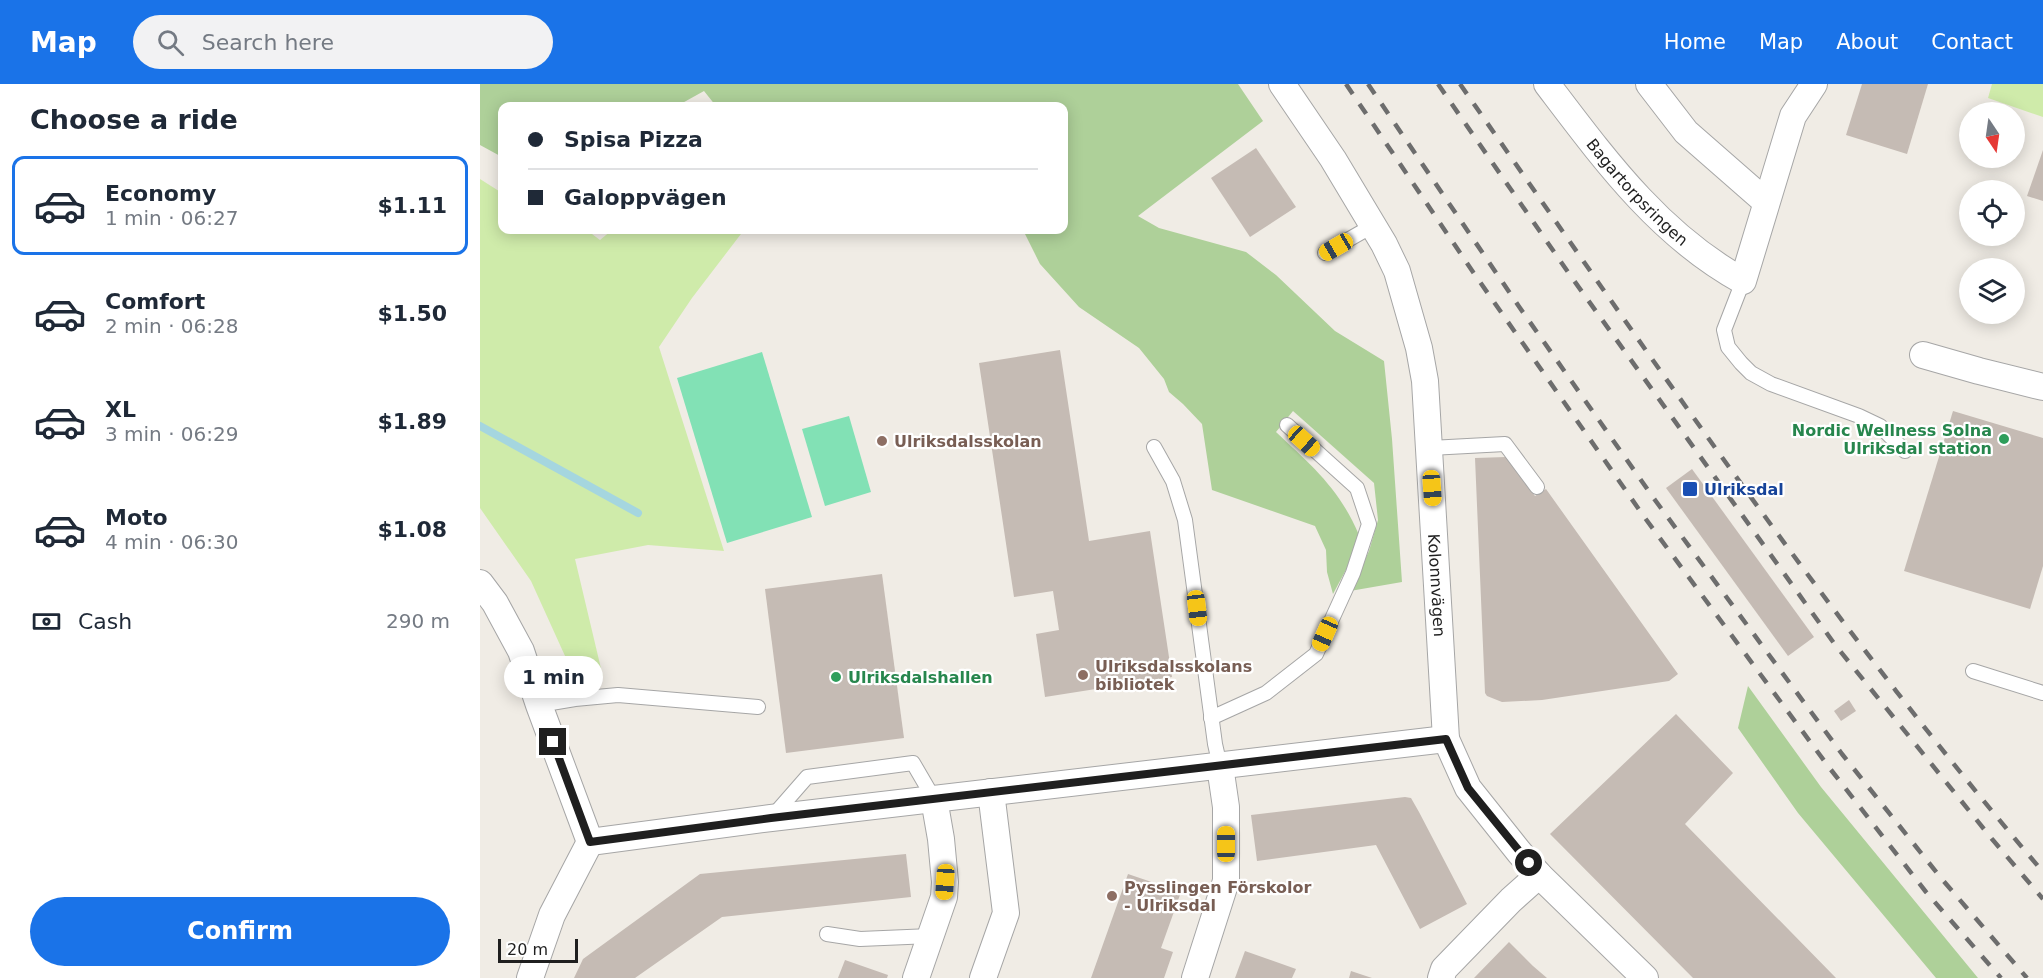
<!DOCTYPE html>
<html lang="en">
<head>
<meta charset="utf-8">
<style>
  body { margin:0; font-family:"DejaVu Sans",sans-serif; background:#f2f2f3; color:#1f2937; height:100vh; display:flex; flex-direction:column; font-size:22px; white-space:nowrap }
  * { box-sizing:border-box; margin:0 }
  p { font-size:20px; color:#747a83 }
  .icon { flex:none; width:33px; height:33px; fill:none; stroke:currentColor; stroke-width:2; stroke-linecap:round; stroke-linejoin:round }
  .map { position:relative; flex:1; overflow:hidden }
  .sheet { display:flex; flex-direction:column; background:#fff; width:480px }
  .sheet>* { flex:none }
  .guide { position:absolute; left:18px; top:18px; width:570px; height:132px; border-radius:12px; box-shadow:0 3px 15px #0003; display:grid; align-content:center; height:132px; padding:0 30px; background:#fff }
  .needle { width:39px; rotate:167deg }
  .buttons { position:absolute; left:1479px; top:18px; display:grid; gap:12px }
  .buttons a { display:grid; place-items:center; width:66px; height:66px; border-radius:50%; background:#fff; box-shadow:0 3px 15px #0003; font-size:30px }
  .scale { position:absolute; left:18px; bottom:15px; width:80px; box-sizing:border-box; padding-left:6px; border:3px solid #1f1f1f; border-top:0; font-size:16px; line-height:21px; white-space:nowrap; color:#1f1f1f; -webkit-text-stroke:4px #fff; paint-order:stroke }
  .end { position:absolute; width:27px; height:27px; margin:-14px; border:8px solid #1f1f1f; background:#fff; box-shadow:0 0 0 3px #fff }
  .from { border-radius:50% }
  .bubble { position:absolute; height:42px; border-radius:21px; background:#fff; box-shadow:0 3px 15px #0003; font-size:20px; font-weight:800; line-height:42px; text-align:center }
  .car { position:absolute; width:18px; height:36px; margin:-18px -9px; border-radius:8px; box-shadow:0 0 4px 2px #0007; background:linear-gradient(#f5c518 24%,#345 0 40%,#f5c518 0 76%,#345 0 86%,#f5c518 0) }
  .guide b { display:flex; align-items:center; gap:21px; height:57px; font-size:22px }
  .guide b+b { border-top:2px solid #e0e1e3 }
  .guide i { width:15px; height:15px; background:#1f2937 }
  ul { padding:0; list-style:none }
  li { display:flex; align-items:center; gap:18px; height:99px; margin:0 12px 9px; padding:0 18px; border:3px solid transparent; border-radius:12px }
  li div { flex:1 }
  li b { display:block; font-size:22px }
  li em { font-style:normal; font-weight:800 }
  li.active { border-color:#1a73e8 }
  li>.icon { width:54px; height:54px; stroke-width:1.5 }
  h2 { padding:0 30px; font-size:27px; line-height:72px }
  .pay { display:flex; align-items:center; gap:15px; height:66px; padding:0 30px; font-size:22px }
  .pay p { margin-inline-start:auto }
  .button { display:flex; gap:12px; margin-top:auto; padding:12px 30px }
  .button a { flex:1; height:69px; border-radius:36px; background:#1a73e8; color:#fff; font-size:24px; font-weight:800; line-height:69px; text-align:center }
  header { display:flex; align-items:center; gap:36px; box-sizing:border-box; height:84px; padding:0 30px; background:#1a73e8; color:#fff }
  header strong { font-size:28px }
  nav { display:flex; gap:33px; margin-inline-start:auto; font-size:21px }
  .search { width:420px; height:54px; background:#f2f2f3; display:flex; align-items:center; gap:15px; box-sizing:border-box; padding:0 21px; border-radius:33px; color:#747a83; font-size:22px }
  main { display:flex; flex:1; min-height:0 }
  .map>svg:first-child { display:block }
</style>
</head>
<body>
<header>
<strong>Map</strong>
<div class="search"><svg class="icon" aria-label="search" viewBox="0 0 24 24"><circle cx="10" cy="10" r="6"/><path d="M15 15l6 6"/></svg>Search here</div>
<nav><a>Home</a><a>Map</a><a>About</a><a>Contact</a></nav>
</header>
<main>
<section class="sheet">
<h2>Choose a ride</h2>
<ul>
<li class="active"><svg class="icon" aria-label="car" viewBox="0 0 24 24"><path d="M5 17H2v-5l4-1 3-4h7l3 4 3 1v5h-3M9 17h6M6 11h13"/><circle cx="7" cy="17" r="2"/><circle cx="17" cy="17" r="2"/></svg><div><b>Economy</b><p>1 min · 06:27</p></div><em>$1.11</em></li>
<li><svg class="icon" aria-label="car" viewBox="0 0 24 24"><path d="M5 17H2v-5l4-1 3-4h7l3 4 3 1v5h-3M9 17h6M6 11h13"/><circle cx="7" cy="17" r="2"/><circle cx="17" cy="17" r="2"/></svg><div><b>Comfort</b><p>2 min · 06:28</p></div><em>$1.50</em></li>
<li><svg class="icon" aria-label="car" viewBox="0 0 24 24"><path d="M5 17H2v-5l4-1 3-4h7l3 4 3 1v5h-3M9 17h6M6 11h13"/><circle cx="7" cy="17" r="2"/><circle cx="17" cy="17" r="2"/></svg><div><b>XL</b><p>3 min · 06:29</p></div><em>$1.89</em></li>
<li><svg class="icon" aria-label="car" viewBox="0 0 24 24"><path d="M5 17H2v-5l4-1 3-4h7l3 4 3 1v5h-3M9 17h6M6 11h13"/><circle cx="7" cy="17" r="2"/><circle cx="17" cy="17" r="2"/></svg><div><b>Moto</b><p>4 min · 06:30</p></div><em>$1.08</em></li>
</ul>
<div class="pay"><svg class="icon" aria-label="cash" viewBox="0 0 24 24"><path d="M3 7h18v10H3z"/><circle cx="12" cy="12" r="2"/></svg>Cash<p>290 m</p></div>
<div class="button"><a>Confirm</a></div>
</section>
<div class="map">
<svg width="1563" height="894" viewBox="0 0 1563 894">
  <rect width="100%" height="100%" fill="#f0ece5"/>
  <g fill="#cfebaa">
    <path d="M1512,0H1563V33L1508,14Z"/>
    <path d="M0,95L22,109V146H109L108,147L120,156L132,146H264L212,214L179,263L244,467L168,461L95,475L123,593L95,594L51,497L0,424Z"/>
  </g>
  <g fill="#aed099">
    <path d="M0,0H758L783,37L658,132L679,144L766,168L796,191L855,247L904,277L912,355L922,498L870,507L889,467L898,436L894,399L813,327L796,348C832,382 859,404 879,451L868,482L853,510L847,488L846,466L835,442L732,406L722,340L703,320L689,308L684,295L659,264L599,223L560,180L543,146H584V22H236L224,7L197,22H22V73L0,61Z"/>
    <path d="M1268,602L1341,703L1498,894H1456L1318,729L1258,644Z"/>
  </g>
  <g fill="#82e1b5">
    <path d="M282,268L332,433L247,459L197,294Z"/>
    <path d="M369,332L391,408L345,422L322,345Z"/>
  </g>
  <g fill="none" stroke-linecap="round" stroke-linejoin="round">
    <path stroke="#a5d6df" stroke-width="8" d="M0,342L158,429"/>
  </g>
  <g fill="#c5bbb4">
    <path d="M1382,0H1448L1427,70L1366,51Z"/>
    <path d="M776,64L816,123L770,153L731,94Z"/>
    <path d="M1563,66V117L1547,112Z"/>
    <path d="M580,266L609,457L670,447L692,593L565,613L556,550L579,546L573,507L534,513L499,279Z"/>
    <path d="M1473,327L1563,354V482L1550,525L1424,487Z"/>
    <path d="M1026,373L1055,412L1066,405L1198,590L1189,597L1062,616L1022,618L1007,612L1005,609L995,374Z"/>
    <path d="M1212,385L1334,553L1308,572L1186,404Z"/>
    <path d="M402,490L424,654L306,669L285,505Z"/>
    <path d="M1369,616L1376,627L1361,637L1354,627Z"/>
    <path d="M1196,630L1253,689L1205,740L1356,894H1213L1070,750Z"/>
    <path d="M925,713L931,714L939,728L987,820L940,845L896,761L777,777L771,731Z"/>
    <path d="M426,770L431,813L242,833L155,894H94L103,875L220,790Z"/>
    <path d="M648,790L701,808L681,864L693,868L684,894H611Z"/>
    <path d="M1029,858L1053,882L1067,894H994Z"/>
    <path d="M765,867L816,885L812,894H755Z"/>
    <path d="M365,876L408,891L407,894H358Z"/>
    <path d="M871,887L892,894H869Z"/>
  </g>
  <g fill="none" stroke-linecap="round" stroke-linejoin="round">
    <defs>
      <g id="lane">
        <path d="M845,169L894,141"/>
        <path d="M1263,197L1244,246L1248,263L1261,279L1271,289L1291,300L1379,332L1400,342L1425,367"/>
        <path d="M674,363L693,397L705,436L735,660L740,682"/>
        <path d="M950,364L1025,360L1057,403"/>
        <path d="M1493,587L1563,609"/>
        <path d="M59,621L95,615L138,611L278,623"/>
        <path d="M731,634L786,609L836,570L873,489L889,440L877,404L807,341"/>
        <path d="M292,733L327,693L433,679L454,715"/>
        <path d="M347,850L380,855L451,852"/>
      </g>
      <g id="street">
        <path id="s1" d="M802,0L853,75L904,160L917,187L939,264L945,297L966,655L988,704L1039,768L1059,791L1165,894"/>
        <path id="s2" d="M1067,0C1124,75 1179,151 1263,197L1313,32L1334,0"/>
        <path d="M1169,0L1206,48L1286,118"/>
        <path d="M1443,271L1499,287L1563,303"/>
        <path d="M0,499L15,519L41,567L59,621L110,758"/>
        <path d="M110,758L291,734L966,655"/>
        <path d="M50,894L72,831L110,758"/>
        <path d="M436,894L464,813L465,798L461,755L454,715"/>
        <path d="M503,894L526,829L511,708"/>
        <path d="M715,894L746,797V723L740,682"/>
        <path d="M961,894L964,885L1031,816L1059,791"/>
      </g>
    </defs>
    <use href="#lane" stroke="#a6a6a6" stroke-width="16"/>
    <use href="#street" stroke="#a6a6a6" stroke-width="28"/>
    <use href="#lane" stroke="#fff" stroke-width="14"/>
    <use href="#street" stroke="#fff" stroke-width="26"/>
    <g stroke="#6d6d6d" stroke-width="4.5" stroke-dasharray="12 12" stroke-linecap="butt">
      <path d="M866,0L993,188L1165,434L1348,682L1446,808L1521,894"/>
      <path d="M888,0L1040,224L1175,416L1362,670L1461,794L1547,894"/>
      <path d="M958,0L1090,191L1356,562L1512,755L1563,815"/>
      <path d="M980,0C1167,268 1351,539 1563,788"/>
    </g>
  </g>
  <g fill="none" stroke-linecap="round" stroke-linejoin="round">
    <path stroke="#1f1f1f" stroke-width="8" d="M73,658L110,758L291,734L966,655L988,704L1049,779"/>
  </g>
  <g fill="#2e9e5b" stroke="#fff" stroke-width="2">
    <circle cx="1524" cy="355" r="6"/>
    <circle cx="356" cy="593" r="6"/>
  </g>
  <g fill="#8d6e63" stroke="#fff" stroke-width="2">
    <circle cx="402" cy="357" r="6"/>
    <circle cx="603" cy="591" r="6"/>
    <circle cx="632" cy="812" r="6"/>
  </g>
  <rect fill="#1a4fb4" stroke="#fff" stroke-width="2" x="1202" y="397" width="16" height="16" rx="3"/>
  <g text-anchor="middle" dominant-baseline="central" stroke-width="4.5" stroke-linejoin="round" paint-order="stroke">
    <g font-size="16" fill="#1f1f1f" stroke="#fff">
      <text stroke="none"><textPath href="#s2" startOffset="141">Bagartorpsringen</textPath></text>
      <text stroke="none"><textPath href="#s1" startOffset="538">Kolonnvägen</textPath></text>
    </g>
    <g font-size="16" font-weight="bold" fill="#27864d" stroke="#fff" text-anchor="end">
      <text x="1512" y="346">Nordic Wellness Solna<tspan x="1512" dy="18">Ulriksdal station</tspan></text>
      <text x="368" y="593" text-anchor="start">Ulriksdalshallen</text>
    </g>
    <g font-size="16" font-weight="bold" fill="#785e54" stroke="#fff" text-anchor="start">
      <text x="414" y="357">Ulriksdalsskolan</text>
      <text x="615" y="582">Ulriksdalsskolans<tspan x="615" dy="18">bibliotek</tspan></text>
      <text x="644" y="803">Pysslingen Förskolor<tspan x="644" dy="18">- Ulriksdal</tspan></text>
    </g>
    <g font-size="16" font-weight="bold" fill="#164399" stroke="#fff" text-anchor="start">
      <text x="1224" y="405">Ulriksdal</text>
    </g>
  </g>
</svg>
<div class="buttons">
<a><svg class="needle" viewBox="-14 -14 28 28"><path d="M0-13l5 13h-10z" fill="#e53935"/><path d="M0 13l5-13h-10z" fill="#747a83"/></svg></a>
<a><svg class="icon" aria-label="locate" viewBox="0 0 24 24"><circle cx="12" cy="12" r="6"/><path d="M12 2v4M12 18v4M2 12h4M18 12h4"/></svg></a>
<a><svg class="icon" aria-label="layers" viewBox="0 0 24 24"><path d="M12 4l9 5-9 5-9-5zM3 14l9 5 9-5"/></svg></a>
</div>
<div class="scale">20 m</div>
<i class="end from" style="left:1049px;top:779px"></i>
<i class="end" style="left:73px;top:658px"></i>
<div class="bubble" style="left:24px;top:572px;width:99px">1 min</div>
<i class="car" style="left:856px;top:163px;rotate:240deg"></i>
<i class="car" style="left:824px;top:357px;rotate:132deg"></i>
<i class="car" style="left:952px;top:404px;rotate:176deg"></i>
<i class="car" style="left:717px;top:524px;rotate:173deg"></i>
<i class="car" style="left:845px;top:550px;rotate:204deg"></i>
<i class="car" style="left:746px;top:760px;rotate:0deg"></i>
<i class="car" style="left:465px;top:798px;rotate:184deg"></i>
<div class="guide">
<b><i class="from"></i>Spisa Pizza</b>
<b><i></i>Galoppvägen</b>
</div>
</div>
</main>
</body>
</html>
